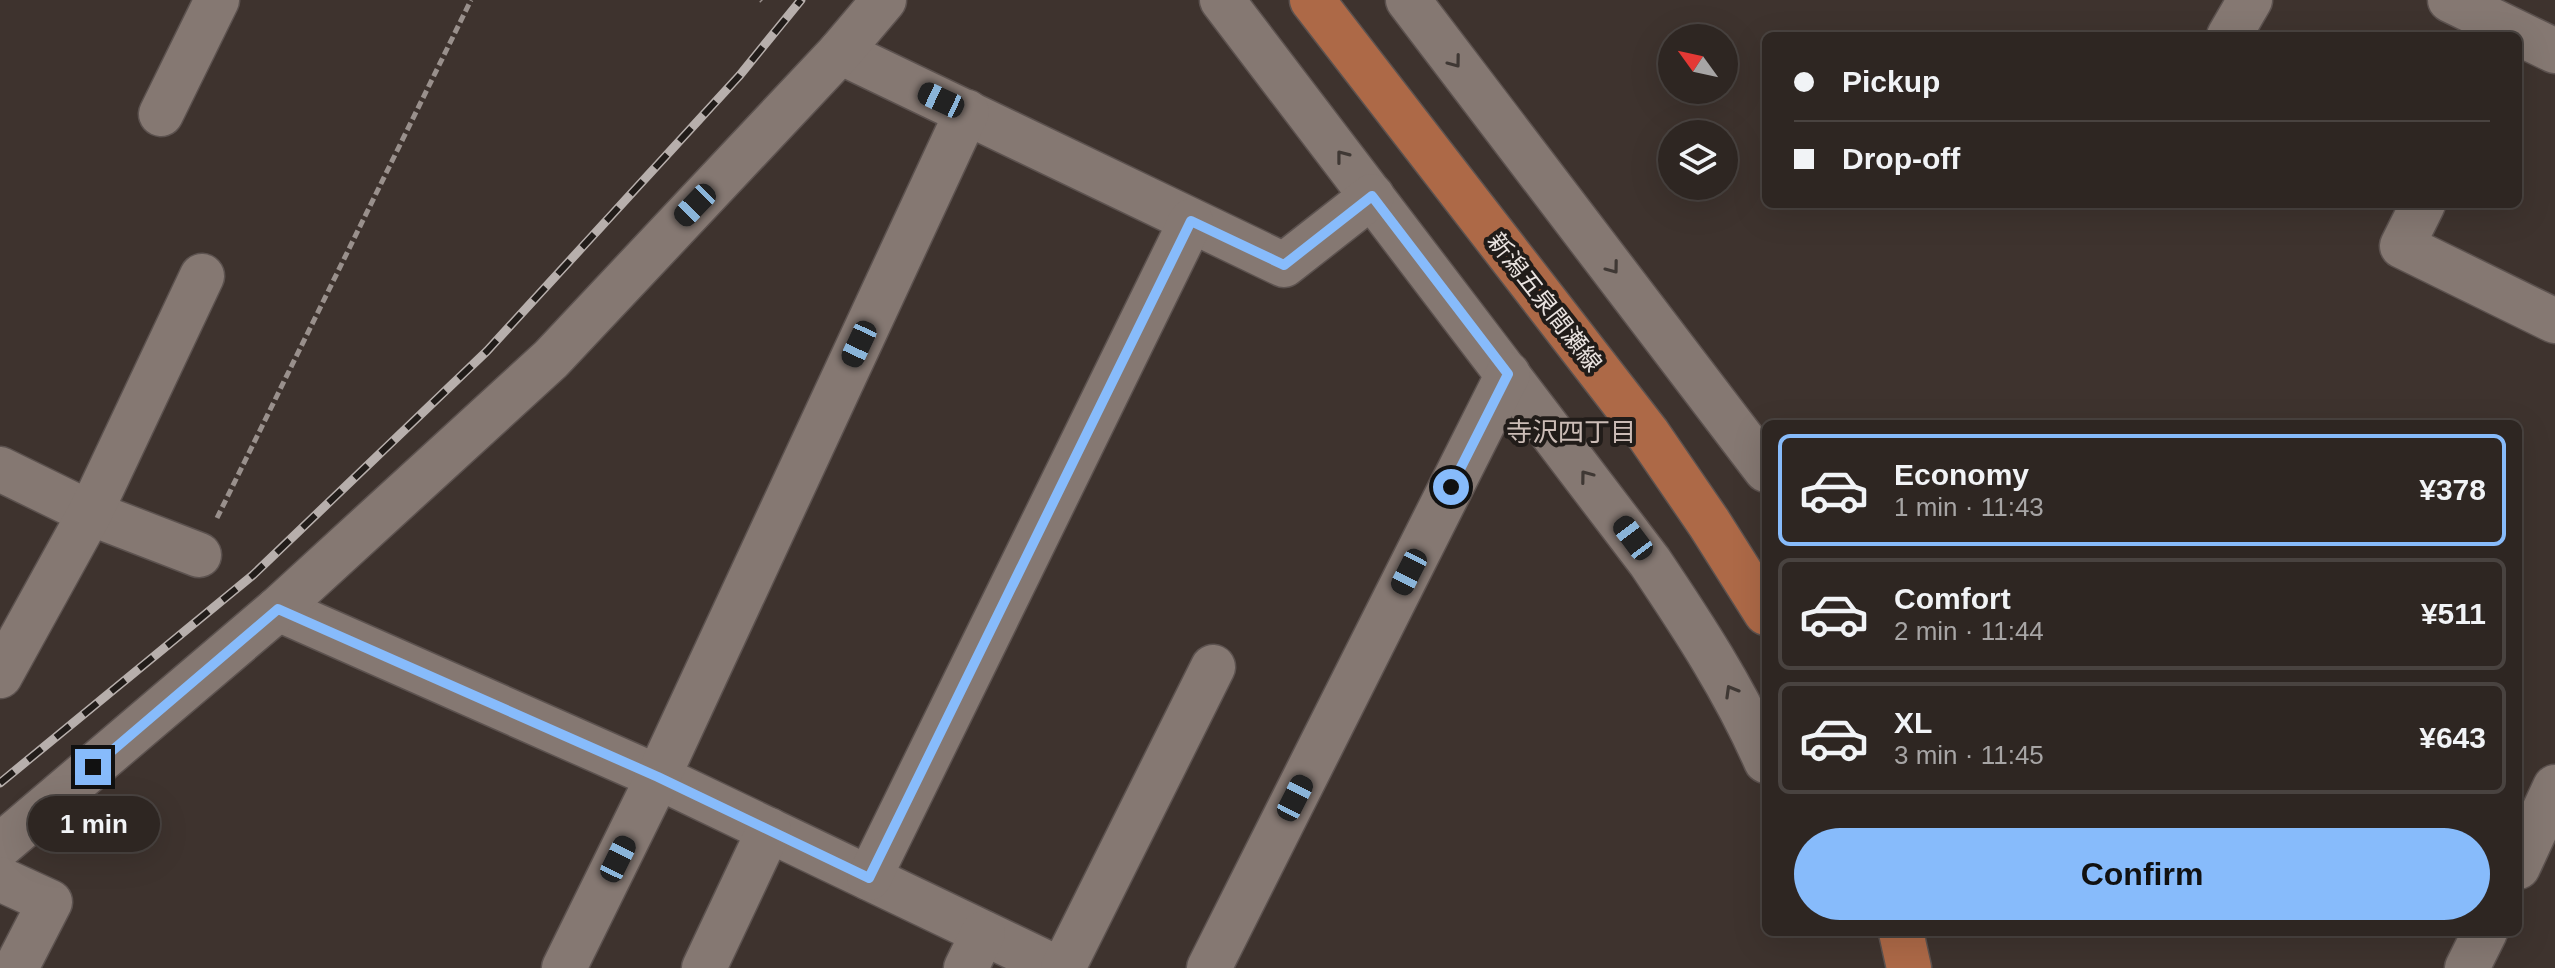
<!DOCTYPE html>
<html lang="en">
<head>
<meta charset="utf-8">
<style>
  body { margin:0; font-family:Helvetica,"Noto Sans JP",sans-serif; background:#3a322f; color:#f1f3f6; height:100vh; display:flex; flex-direction:column; font-size:30px; white-space:nowrap }
  * { box-sizing:border-box; margin:0 }
  p { font-size:26px; color:#a7a5a5 }
  .icon { flex:none; width:44px; height:44px; fill:none; stroke:currentColor; stroke-width:2; stroke-linecap:round; stroke-linejoin:round }
  .map { position:relative; flex:1; overflow:hidden }
  .side { position:absolute; left:1762px; top:420px; width:760px; height:516px; display:flex; flex-direction:column; background:#2e2622; border-radius:12px; box-shadow:0 8px 32px #0002,0 0 0 2px #494340 }
  .side>* { flex:none }
  .hud { position:absolute; left:1762px; top:32px; width:760px; height:176px; border-radius:12px; box-shadow:0 8px 32px #0002,0 0 0 2px #494340; display:grid; align-content:center; height:176px; padding:0 32px; background:#2e2622 }
  .needle { width:52px; rotate:303deg }
  .tools { position:absolute; left:1658px; top:24px; display:grid; gap:16px }
  .tools a { display:grid; place-items:center; width:80px; height:80px; border-radius:50%; background:#2e2622; box-shadow:0 8px 32px #0002,0 0 0 2px #494340; font-size:40px }
  .end { position:absolute; width:36px; height:36px; margin:-18px; border:10px solid #87bbfb; background:#111; box-shadow:0 0 0 4px #111 }
  .from { border-radius:50% }
  .bubble { position:absolute; height:56px; border-radius:28px; background:#2e2622; box-shadow:0 8px 32px #0002,0 0 0 2px #494340; font-size:26px; font-weight:700; line-height:56px; text-align:center }
  .car { position:absolute; width:24px; height:48px; margin:-24px -12px; border-radius:10px; box-shadow:0 0 6px 2px #0007; background:linear-gradient(#222 24%,#8ab4d8 0 40%,#222 0 76%,#8ab4d8 0 86%,#222 0) }
  .hud b { display:flex; align-items:center; gap:28px; height:76px; font-size:30px }
  .hud b+b { border-top:2px solid #494340 }
  .hud i { width:20px; height:20px; background:#f1f3f6 }
  ul { padding:14px 0 0; list-style:none }
  li { display:flex; align-items:center; gap:24px; height:112px; margin:0 16px 12px; padding:0 16px; border:4px solid #494340; border-radius:12px }
  li div { flex:1 }
  li b { display:block; font-size:30px }
  li em { font-style:normal; font-weight:700 }
  li.active { border-color:#87bbfb }
  li>.icon { width:72px; height:72px; stroke-width:1.5 }
  .button { display:flex; gap:16px; margin-top:auto; padding:16px 32px }
  .button a { flex:1; height:92px; border-radius:48px; background:#87bbfb; color:#111; font-size:32px; font-weight:700; line-height:92px; text-align:center }
  .map>svg:first-child { display:block }
</style>
</head>
<body>
<div class="map">
<svg width="2555" height="968" viewBox="0 0 2555 968">
  <rect width="100%" height="100%" fill="#3e332e"/>
  <g fill="none" stroke-linecap="round" stroke-linejoin="round">
    <defs>
      <g id="street">
        <path d="M1222,0L1650,562C1693,626 1735,690 1766,761"/>
        <path d="M1408,0L1766,470"/>
        <path d="M2450,0L2555,51"/>
        <path d="M2229,36L2250,0"/>
        <path d="M840,52L1284,265L1372,196"/>
        <path d="M161,114L217,0"/>
        <path d="M2423,204L2402,246L2555,321"/>
        <path d="M0,469L90,513L199,555"/>
        <path d="M278,609L658,777L1057,968"/>
        <path d="M0,676L90,513L202,276"/>
        <path d="M0,846L278,609L551,359L840,52L884,0"/>
        <path d="M2518,867L2555,787"/>
        <path d="M869,878L1191,221"/>
        <path d="M0,879L50,902L16,968"/>
        <path d="M564,968L658,777L967,112"/>
        <path d="M704,968L769,830"/>
        <path d="M966,968L983,933"/>
        <path d="M1063,968L1213,667"/>
        <path d="M1209,968L1508,374"/>
        <path d="M2467,968L2485,932"/>
      </g>
      <g id="primary">
        <path d="M1312,0L1648,434L1709,523L1766,613"/>
        <path d="M1901,932L1909,968"/>
      </g>
    </defs>
    <use href="#street" stroke="#5c524f" stroke-width="47"/>
    <use href="#primary" stroke="#5c524f" stroke-width="47"/>
    <g stroke="#99908c" stroke-width="5" stroke-dasharray="8 4" stroke-linecap="butt">
      <path d="M761,0L762,1"/>
      <path d="M217,518L471,0"/>
    </g>
    <use href="#street" stroke="#857872" stroke-width="44"/>
    <use href="#primary" stroke="#ad6947" stroke-width="44"/>
    <defs>
      <path id="rail" d="M0,783L253,575L487,351L740,75L801,0"/>
    </defs>
    <use href="#rail" stroke="#b7afac" stroke-width="9"/>
    <use href="#rail" stroke="#211c19" stroke-width="6" stroke-dasharray="18" stroke-linecap="butt"/>
  </g>
  <defs><path id="oneway-chevron" d="M-2-3.5L2.5 0L-2 3.5" fill="none" stroke-width="1.6" stroke-linecap="round" stroke-linejoin="round" transform="scale(2)"/></defs>
  <g stroke="#3f3834">
    <use href="#oneway-chevron" transform="translate(1455 62) rotate(53)"/>
    <use href="#oneway-chevron" transform="translate(1342 156) rotate(-128)"/>
    <use href="#oneway-chevron" transform="translate(1613 268) rotate(53)"/>
    <use href="#oneway-chevron" transform="translate(1586 476) rotate(-127)"/>
    <use href="#oneway-chevron" transform="translate(1731 691) rotate(-120)"/>
  </g>
  <g fill="none" stroke-linecap="round" stroke-linejoin="round">
    <path stroke="#87bbfb" stroke-width="10" d="M93,767L278,609L658,777L869,878L1191,221L1284,265L1372,196L1508,374L1451,487"/>
  </g>
  <g text-anchor="middle" dominant-baseline="central" stroke-width="8" stroke-linejoin="round" paint-order="stroke">
    <g font-size="24" fill="#eae3e0" stroke="#211c19">
      <text transform="translate(1545 302) rotate(52)">新潟五泉間瀬線</text>
    </g>
    <g font-size="26" fill="#cbbcb6" stroke="#211c19">
      <text x="1571" y="432">寺沢四丁目</text>
    </g>
  </g>
</svg>
<div class="tools">
<a><svg class="needle" viewBox="-14 -14 28 28"><path d="M0-13l5 13h-10z" fill="#e53935"/><path d="M0 13l5-13h-10z" fill="#a7a5a5"/></svg></a>
<a><svg class="icon" aria-label="layers" viewBox="0 0 24 24"><path d="M12 4l9 5-9 5-9-5zM3 14l9 5 9-5"/></svg></a>
</div>
<i class="end from" style="left:1451px;top:487px"></i>
<i class="end" style="left:93px;top:767px"></i>
<div class="bubble" style="left:28px;top:796px;width:132px">1 min</div>
<i class="car" style="left:941px;top:100px;rotate:295deg"></i>
<i class="car" style="left:695px;top:205px;rotate:224deg"></i>
<i class="car" style="left:859px;top:344px;rotate:205deg"></i>
<i class="car" style="left:1633px;top:538px;rotate:323deg"></i>
<i class="car" style="left:1409px;top:572px;rotate:207deg"></i>
<i class="car" style="left:1295px;top:798px;rotate:27deg"></i>
<i class="car" style="left:618px;top:859px;rotate:26deg"></i>
<div class="hud">
<b><i class="from"></i>Pickup</b>
<b><i></i>Drop-off</b>
</div>
<section class="side">
<ul>
<li class="active"><svg class="icon" aria-label="car" viewBox="0 0 24 24"><path d="M5 17H2v-5l4-1 3-4h7l3 4 3 1v5h-3M9 17h6M6 11h13"/><circle cx="7" cy="17" r="2"/><circle cx="17" cy="17" r="2"/></svg><div><b>Economy</b><p>1 min · 11:43</p></div><em>¥378</em></li>
<li><svg class="icon" aria-label="car" viewBox="0 0 24 24"><path d="M5 17H2v-5l4-1 3-4h7l3 4 3 1v5h-3M9 17h6M6 11h13"/><circle cx="7" cy="17" r="2"/><circle cx="17" cy="17" r="2"/></svg><div><b>Comfort</b><p>2 min · 11:44</p></div><em>¥511</em></li>
<li><svg class="icon" aria-label="car" viewBox="0 0 24 24"><path d="M5 17H2v-5l4-1 3-4h7l3 4 3 1v5h-3M9 17h6M6 11h13"/><circle cx="7" cy="17" r="2"/><circle cx="17" cy="17" r="2"/></svg><div><b>XL</b><p>3 min · 11:45</p></div><em>¥643</em></li>
</ul>
<div class="button"><a>Confirm</a></div>
</section>
</div>
</body>
</html>
